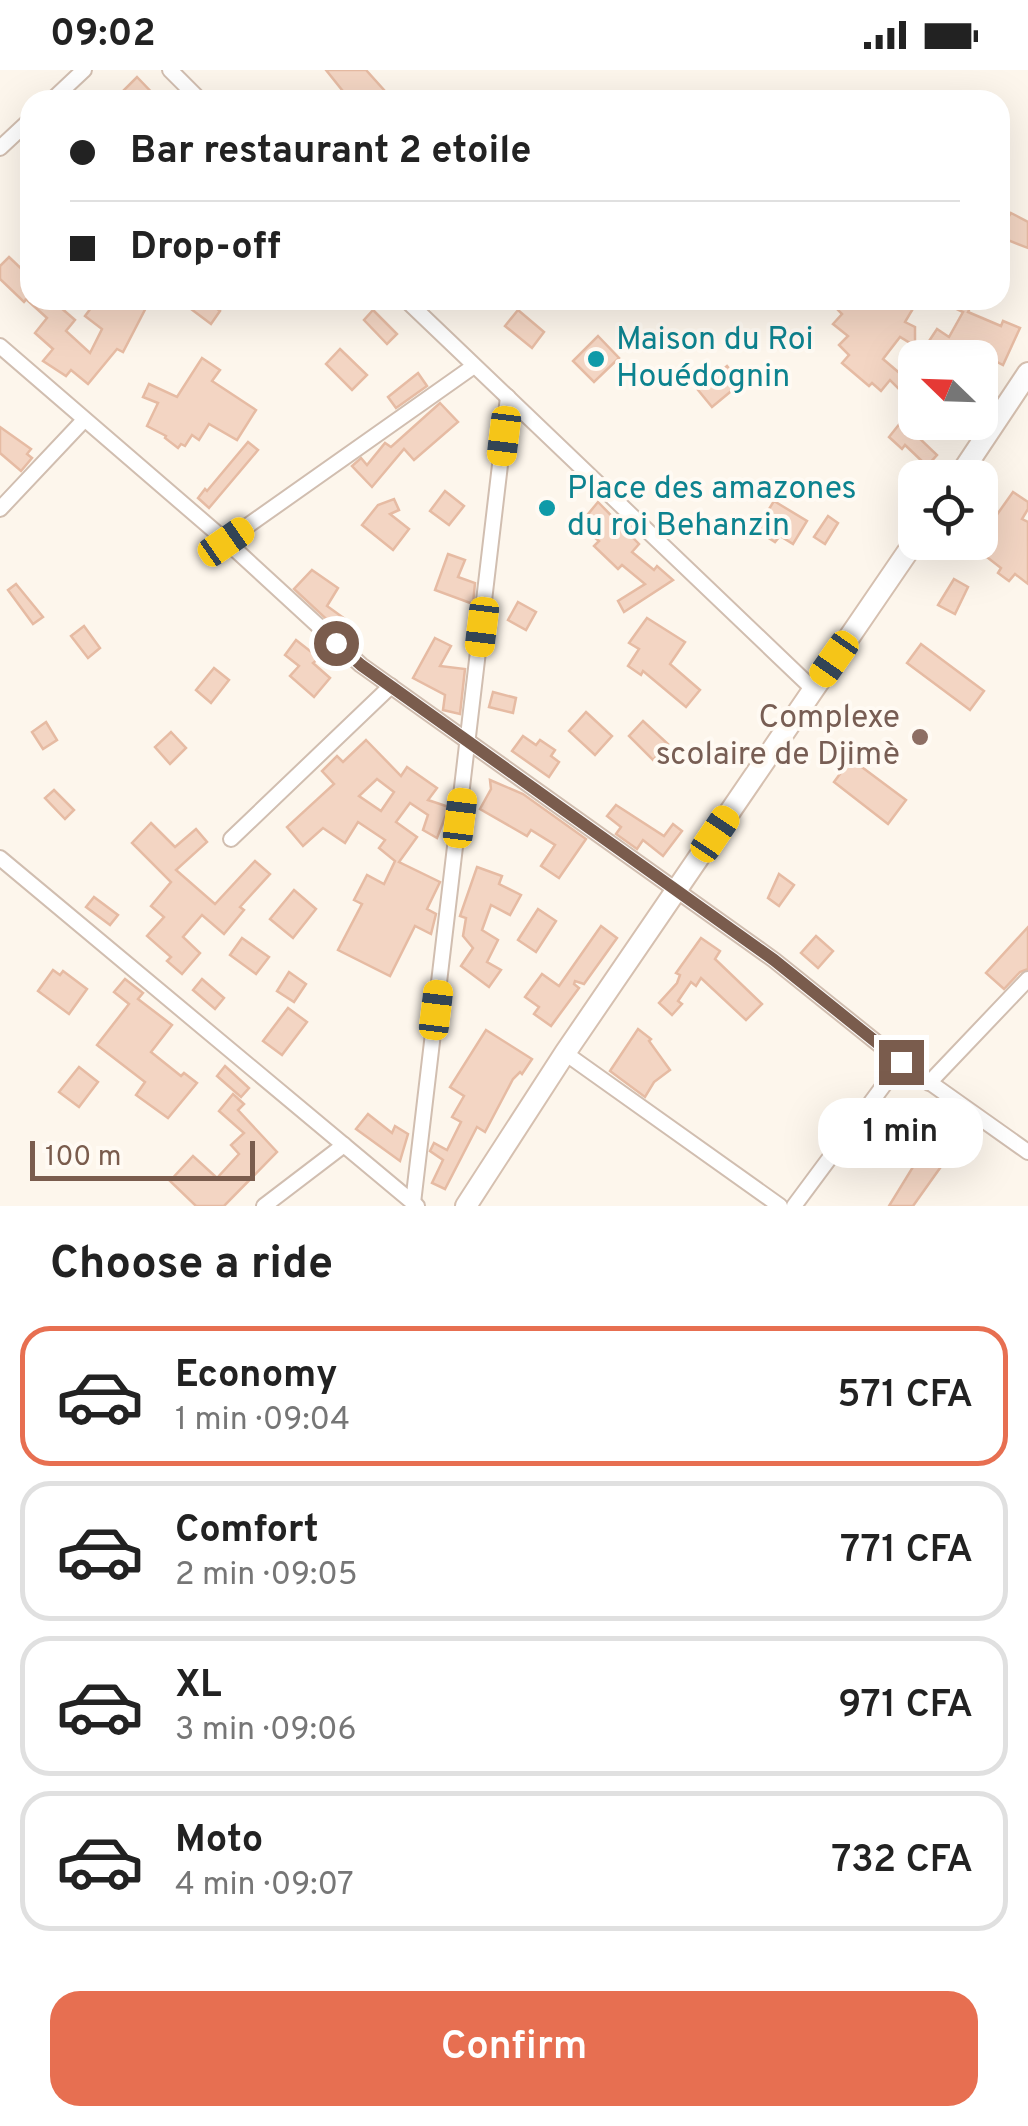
<!DOCTYPE html>
<html lang="en">
<head>
<meta charset="utf-8">
<style>
  body { margin:0; font-family:Overpass,sans-serif; background:#f2f2f2; color:#222; height:100vh; display:flex; flex-direction:column; font-size:38px; white-space:nowrap }
  * { box-sizing:border-box; margin:0 }
  p { font-size:32px; color:#767676 }
  .icon { flex:none; width:55px; height:55px; fill:none; stroke:currentColor; stroke-width:2; stroke-linecap:round; stroke-linejoin:round }
  .map { position:relative; height:1136px; overflow:hidden }
  .sheet { display:flex; flex-direction:column; background:#fff; flex:1 }
  .sheet>* { flex:none }
  .hud { position:absolute; left:20px; top:20px; width:990px; height:220px; border-radius:30px; box-shadow:0 10px 40px #0002; display:grid; align-content:center; height:220px; padding:0 50px; background:#fff }
  .needle { width:65px; rotate:293deg }
  .controls { position:absolute; left:898px; top:270px; display:grid; gap:20px }
  .controls a { display:grid; place-items:center; width:100px; height:100px; border-radius:20px; background:#fff; box-shadow:0 10px 40px #0002; font-size:50px }
  .scale { position:absolute; left:30px; bottom:25px; width:225px; box-sizing:border-box; padding-left:10px; border:5px solid #7a5c4d; border-top:0; font-size:28px; line-height:35px; white-space:nowrap; color:#7a5c4d; -webkit-text-stroke:8px #fffaf3; paint-order:stroke }
  .end { position:absolute; width:45px; height:45px; margin:-22px; border:12px solid #7a5c4d; background:#fff; box-shadow:0 0 0 5px #fff }
  .from { border-radius:50% }
  .bubble { position:absolute; height:70px; border-radius:30px; background:#fff; box-shadow:0 10px 40px #0002; font-size:32px; font-weight:600; line-height:70px; text-align:center }
  .car { position:absolute; width:30px; height:60px; margin:-30px -15px; border-radius:12px; box-shadow:0 0 8px 2px #0007; background:linear-gradient(#f5c518 24%,#345 0 40%,#f5c518 0 76%,#345 0 86%,#f5c518 0) }
  .hud b { display:flex; align-items:center; gap:35px; height:95px; font-size:38px }
  .hud b+b { border-top:2px solid #e0e0e0 }
  .hud i { width:25px; height:25px; background:#222 }
  ul { padding:0; list-style:none }
  li { display:flex; align-items:center; gap:30px; height:140px; margin:0 20px 15px; padding:0 30px; border:5px solid #e0e0e0; border-radius:30px }
  li div { flex:1 }
  li b { display:block; font-size:38px }
  li em { font-style:normal; font-weight:600 }
  li.selected { border-color:#e76f51 }
  li>.icon { width:90px; height:90px; stroke-width:1.5 }
  h2 { padding:0 50px; font-size:45px; line-height:120px }
  .primary-button { display:flex; gap:20px; margin-top:auto; padding:20px 50px }
  .primary-button a { flex:1; height:115px; border-radius:30px; background:#e76f51; color:#fff; font-size:40px; font-weight:600; line-height:115px; text-align:center }
  .status { display:flex; justify-content:space-between; align-items:center; height:70px; padding:0 50px; background:#fff; direction:ltr }
  .status svg { height:28px; fill:currentColor }
  .map>svg:first-child { display:block }
</style>
</head>
<body>
<div class="status"><b>09:02</b><svg viewBox="0 0 49 12"><path d="M0 12V9h3v3zM5 12V6h3v6zM10 12V3h3v9zM15 12V0h3v12zM26 1h20v11H26zM47 4h2v5h-2z"/></svg></div>
<div class="map">
<svg width="1028" height="1136" viewBox="0 0 1028 1136">
  <rect width="100%" height="100%" fill="#fdf6ec"/>
  <g fill="#f3d5c3" stroke="#e6bba3" stroke-width="2.5" fill-rule="evenodd">
    <path d="M326,0H366L393,30H350Z"/>
    <path d="M137,7L159,30H114Z"/>
    <path d="M1011,143L1028,152V178L1000,167V150L1004,154Z"/>
    <path d="M9,187L30,207V225L24,232L0,209V196Z"/>
    <path d="M27,230H52L75,250L66,261L90,283L102,259L85,246L97,230H150L123,282L117,279L88,314L71,300L66,306L43,291L53,279L35,263L47,248Z"/>
    <path d="M179,230H205L220,241L211,254Z"/>
    <path d="M845,230H902L914,237L905,252L915,257V276L900,267L883,289L903,306L915,294V335L890,310L881,321L872,313L869,316L842,293L849,285L839,275L848,266L833,254L842,244L837,239Z"/>
    <path d="M938,230H974L968,242L1001,256L1003,251L1020,258L1003,295L993,290L980,319V288H950L927,274L937,259L949,267L963,242Z"/>
    <path d="M373,240L397,264L387,274L364,250Z"/>
    <path d="M518,240L544,262L532,278L505,256Z"/>
    <path d="M598,266L619,288L594,312L573,291Z"/>
    <path d="M340,279L367,305L352,320L326,294Z"/>
    <path d="M202,288L220,300L212,311L256,340L237,370L209,354L199,370L192,365L185,376L181,374L178,378L165,368L166,366L147,356L158,333L143,327L149,314L177,327Z"/>
    <path d="M727,296L741,313L712,337L698,320Z"/>
    <path d="M418,303L427,316L396,338L388,327Z"/>
    <path d="M440,333L458,352L414,390L404,379L372,417L352,396L361,388L367,395L385,373L391,377Z"/>
    <path d="M901,352H932L919,368L937,385L927,396L905,375L902,379L889,367Z"/>
    <path d="M0,357L31,379L27,384L32,388L21,401L0,383Z"/>
    <path d="M248,372L258,380L209,438L198,428L205,419L207,421Z"/>
    <path d="M445,421L464,436L449,455L430,441Z"/>
    <path d="M1013,422L1028,432V439L1022,449L1028,452V514L1015,504L1009,511L998,503L1001,498L974,477Z"/>
    <path d="M394,429L399,440L390,444L409,459L393,480L362,455L378,435Z"/>
    <path d="M774,431L807,451L793,474L780,466L775,472L756,460Z"/>
    <path d="M598,432L639,474L632,482L654,500L657,496L673,510L624,542L618,531L645,514L622,495L618,499L594,476L599,471L579,455Z"/>
    <path d="M828,446L838,453L825,474L814,467Z"/>
    <path d="M448,484L465,490L458,507L475,513L473,534L435,520Z"/>
    <path d="M312,500L338,518L327,536L345,549L337,559L294,519Z"/>
    <path d="M954,509L968,517L955,544L938,535Z"/>
    <path d="M16,514L43,547L33,554L8,520Z"/>
    <path d="M518,532L536,542L526,560L508,550Z"/>
    <path d="M647,548L685,572L670,594L700,620L686,637L643,601L641,605L628,596L639,579L629,573Z"/>
    <path d="M84,556L100,578L88,588L71,566Z"/>
    <path d="M435,568L451,576L440,596L465,599L460,644L443,640L445,625L413,608Z"/>
    <path d="M296,570L319,588L313,593L330,608L314,627L290,606L299,596L285,585Z"/>
    <path d="M921,574L984,621L970,640L907,593Z"/>
    <path d="M214,598L229,610L211,633L196,620Z"/>
    <path d="M493,622L516,628L513,643L489,637Z"/>
    <path d="M586,642L612,666L595,685L569,661Z"/>
    <path d="M643,651L668,674L653,690L629,666Z"/>
    <path d="M46,652L57,670L43,679L32,662Z"/>
    <path d="M171,662L186,678L170,694L155,677Z"/>
    <path d="M523,666L536,675L540,670L555,680L551,686L559,692L549,707L512,681Z"/>
    <path d="M366,670L401,706L407,697L437,718L428,730L449,737L437,768L423,760L428,745L410,733L396,752L417,767L399,792L440,812L427,839L436,844L431,864L415,856L390,906L338,880L362,834L354,830L367,805L384,814L395,791L379,778L385,770L358,752L345,773L323,758L303,776L287,757L334,714L322,701L337,686L343,692ZM377,709L394,722L381,741L359,726Z"/>
    <path d="M851,689L906,730L888,754L834,712Z"/>
    <path d="M490,710L523,724L586,769L559,808L541,796L555,775L531,760L527,766L480,739L491,719Z"/>
    <path d="M54,720L74,740L65,749L45,728Z"/>
    <path d="M616,735L664,766L673,754L682,761L663,786L643,770L637,779L616,764L621,757L607,746Z"/>
    <path d="M151,753L175,777L196,759L207,772L176,800L215,834L255,791L270,804L240,837L244,840L224,864L202,845L183,867L200,883L182,904L167,891L171,887L147,866L164,847L151,836L171,812L132,773Z"/>
    <path d="M477,797L502,806L499,814L521,825L510,845L491,835L482,860L498,870L487,892L501,900L489,917L461,896L473,878L463,866L466,848L460,846Z"/>
    <path d="M779,804L794,815L779,836L768,828Z"/>
    <path d="M294,820L316,839L293,868L270,849Z"/>
    <path d="M94,827L118,845L110,855L86,837Z"/>
    <path d="M538,839L556,851L536,882L518,870Z"/>
    <path d="M601,856L617,868L584,914L575,911L574,914L579,918L551,956L534,944L539,937L525,927L542,904L559,916Z"/>
    <path d="M1028,857V899L1020,902L1004,919L986,903Z"/>
    <path d="M816,866L833,881L818,898L801,883Z"/>
    <path d="M242,868L269,887L256,904L230,885Z"/>
    <path d="M701,868L720,881L715,889L762,934L746,950L701,908L696,916L691,912L678,931L682,934L672,945L659,933L677,913L680,905L676,903Z"/>
    <path d="M53,900L60,905L63,901L87,919L69,944L38,921Z"/>
    <path d="M289,902L306,914L294,932L277,921Z"/>
    <path d="M125,909L143,923L138,929L172,955L151,982L181,1006L184,1003L197,1013L168,1048L136,1025L145,1012L97,975L129,934L114,922Z"/>
    <path d="M202,909L224,928L215,939L193,920Z"/>
    <path d="M288,938L307,952L282,985L263,971Z"/>
    <path d="M638,959L651,969L649,971L670,1000L654,1012L645,1027L610,1001Z"/>
    <path d="M486,960L532,989L522,1004L520,1002L513,1009L485,1062L477,1057L445,1119L432,1113L443,1090L430,1081L434,1073L447,1080L461,1052L452,1047L464,1026L450,1017Z"/>
    <path d="M225,996L249,1018L241,1027L217,1006Z"/>
    <path d="M79,997L98,1012L79,1037L59,1022Z"/>
    <path d="M233,1024L244,1034L238,1040L277,1082L224,1136H196L170,1111L193,1086L217,1108L239,1084L231,1075L244,1063L219,1041Z"/>
    <path d="M933,1039L968,1056L957,1084L947,1079L954,1064L927,1051Z"/>
    <path d="M368,1044L392,1063L395,1056L408,1064L400,1091L356,1059Z"/>
    <path d="M912,1069L945,1091L913,1136H889L913,1097L899,1088Z"/>
  </g>
  <g fill="none" stroke-linecap="round" stroke-linejoin="round">
    <defs>
      <g id="street">
        <path d="M170,0L200,30"/>
        <path d="M52,30L84,0"/>
        <path d="M0,78L30,50"/>
        <path d="M406,230L813,619"/>
        <path d="M0,276L226,471L361,595L774,890L901,992L1028,1082"/>
        <path d="M0,439L84,350"/>
        <path d="M226,471L474,296"/>
        <path d="M231,769L391,616"/>
        <path d="M0,788L417,1136"/>
        <path d="M565,983L780,1136"/>
        <path d="M929,1013L1028,909"/>
        <path d="M413,1133L508,327"/>
        <path d="M264,1136L344,1075"/>
        <path d="M794,1136L901,992"/>
      </g>
      <g id="secondary">
        <path d="M958,408L1028,303"/>
        <path d="M466,1136L565,983L915,471"/>
      </g>
    </defs>
    <use href="#street" stroke="#d1beb0" stroke-width="18"/>
    <use href="#secondary" stroke="#d6c0b0" stroke-width="24"/>
    <use href="#street" stroke="#fff" stroke-width="14"/>
    <use href="#secondary" stroke="#fff" stroke-width="20"/>
  </g>
  <g fill="none" stroke-linecap="round" stroke-linejoin="round">
    <path stroke="#7a5c4d" stroke-width="12" d="M336,573L361,595L774,890L901,992"/>
  </g>
  <g fill="#0f9aa8" stroke="#fffaf3" stroke-width="4">
    <circle cx="596" cy="289" r="10"/>
    <circle cx="547" cy="438" r="10"/>
  </g>
  <circle fill="#8d6e63" stroke="#fffaf3" stroke-width="4" cx="920" cy="667" r="10"/>
  <g text-anchor="middle" dominant-baseline="central" stroke-width="8" stroke-linejoin="round" paint-order="stroke">
    <g font-size="32" fill="#0d838f" stroke="#fffaf3" text-anchor="start">
      <text x="616" y="271">Maison du Roi<tspan x="616" dy="37">Houédognin</tspan></text>
      <text x="567" y="420">Place des amazones<tspan x="567" dy="37">du roi Behanzin</tspan></text>
    </g>
    <g font-size="32" fill="#785e54" stroke="#fffaf3" text-anchor="end">
      <text x="900" y="649">Complexe<tspan x="900" dy="37">scolaire de Djimè</tspan></text>
    </g>
  </g>
</svg>
<div class="controls">
<a><svg class="needle" viewBox="-14 -14 28 28"><path d="M0-13l5 13h-10z" fill="#e53935"/><path d="M0 13l5-13h-10z" fill="#767676"/></svg></a>
<a><svg class="icon" aria-label="locate" viewBox="0 0 24 24"><circle cx="12" cy="12" r="6"/><path d="M12 2v4M12 18v4M2 12h4M18 12h4"/></svg></a>
</div>
<div class="scale">100 m</div>
<i class="end from" style="left:336px;top:573px"></i>
<i class="end" style="left:901px;top:992px"></i>
<div class="bubble" style="left:818px;top:1028px;width:165px">1 min</div>
<i class="car" style="left:504px;top:366px;rotate:187deg"></i>
<i class="car" style="left:226px;top:472px;rotate:55deg"></i>
<i class="car" style="left:482px;top:557px;rotate:187deg"></i>
<i class="car" style="left:834px;top:589px;rotate:215deg"></i>
<i class="car" style="left:460px;top:748px;rotate:7deg"></i>
<i class="car" style="left:715px;top:764px;rotate:34deg"></i>
<i class="car" style="left:436px;top:940px;rotate:7deg"></i>
<div class="hud">
<b><i class="from"></i>Bar restaurant 2 etoile</b>
<b><i></i>Drop-off</b>
</div>
</div>
<section class="sheet">
<h2>Choose a ride</h2>
<ul>
<li class="selected"><svg class="icon" aria-label="car" viewBox="0 0 24 24"><path d="M5 17H2v-5l4-1 3-4h7l3 4 3 1v5h-3M9 17h6M6 11h13"/><circle cx="7" cy="17" r="2"/><circle cx="17" cy="17" r="2"/></svg><div><b>Economy</b><p>1 min · 09:04</p></div><em>571 CFA</em></li>
<li><svg class="icon" aria-label="car" viewBox="0 0 24 24"><path d="M5 17H2v-5l4-1 3-4h7l3 4 3 1v5h-3M9 17h6M6 11h13"/><circle cx="7" cy="17" r="2"/><circle cx="17" cy="17" r="2"/></svg><div><b>Comfort</b><p>2 min · 09:05</p></div><em>771 CFA</em></li>
<li><svg class="icon" aria-label="car" viewBox="0 0 24 24"><path d="M5 17H2v-5l4-1 3-4h7l3 4 3 1v5h-3M9 17h6M6 11h13"/><circle cx="7" cy="17" r="2"/><circle cx="17" cy="17" r="2"/></svg><div><b>XL</b><p>3 min · 09:06</p></div><em>971 CFA</em></li>
<li><svg class="icon" aria-label="car" viewBox="0 0 24 24"><path d="M5 17H2v-5l4-1 3-4h7l3 4 3 1v5h-3M9 17h6M6 11h13"/><circle cx="7" cy="17" r="2"/><circle cx="17" cy="17" r="2"/></svg><div><b>Moto</b><p>4 min · 09:07</p></div><em>732 CFA</em></li>
</ul>
<div class="primary-button"><a>Confirm</a></div>
</section>
</body>
</html>
